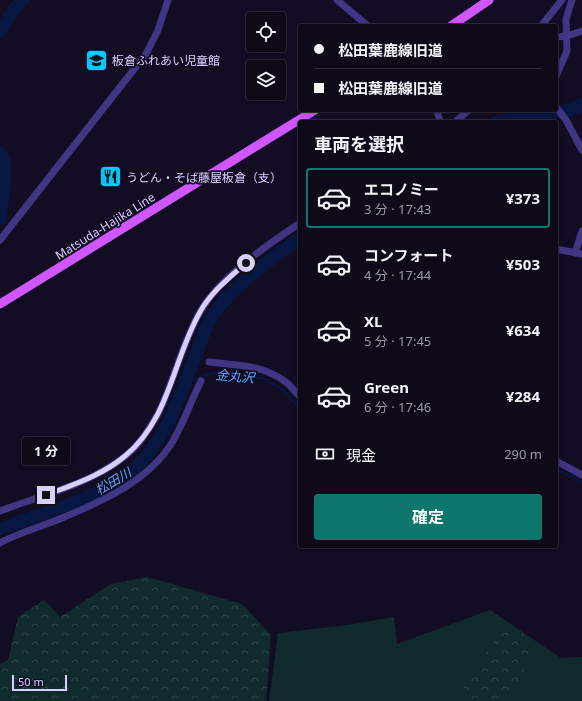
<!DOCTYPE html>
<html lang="ja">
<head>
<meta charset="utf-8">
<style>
  body { margin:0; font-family:"Noto Sans","Noto Sans JP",sans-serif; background:#171323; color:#f1f3f6; height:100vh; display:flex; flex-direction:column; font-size:15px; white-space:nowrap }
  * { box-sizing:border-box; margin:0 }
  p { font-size:13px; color:#9b9aa2 }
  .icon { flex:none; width:22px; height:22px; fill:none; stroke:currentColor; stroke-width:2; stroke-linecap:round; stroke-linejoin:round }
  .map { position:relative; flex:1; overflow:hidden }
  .sheet { position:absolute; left:298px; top:120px; width:260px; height:428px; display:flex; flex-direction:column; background:#0e0a1a; border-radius:4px; box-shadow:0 2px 6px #0003,0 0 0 1px #2e2b39 }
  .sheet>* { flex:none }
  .guide { position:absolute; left:298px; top:24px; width:260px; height:88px; border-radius:4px; box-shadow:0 2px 6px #0003,0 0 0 1px #2e2b39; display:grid; align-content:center; height:88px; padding:0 16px; background:#0e0a1a }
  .buttons { position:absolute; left:246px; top:12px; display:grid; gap:8px }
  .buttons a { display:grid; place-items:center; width:40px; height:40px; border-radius:4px; background:#0e0a1a; box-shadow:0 2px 6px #0003,0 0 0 1px #2e2b39; font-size:20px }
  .scale { position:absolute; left:12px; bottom:10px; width:55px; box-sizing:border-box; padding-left:4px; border:2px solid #d9cfff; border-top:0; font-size:11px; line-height:14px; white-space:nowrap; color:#d9cfff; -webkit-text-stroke:3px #130d23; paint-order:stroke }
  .end { position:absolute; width:18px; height:18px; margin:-9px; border:5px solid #d9cfff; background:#111; box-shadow:0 0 0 2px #111 }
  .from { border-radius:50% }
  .bubble { position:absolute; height:28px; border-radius:4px; background:#0e0a1a; box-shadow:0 2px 6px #0003,0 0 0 1px #2e2b39; font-size:13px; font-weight:700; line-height:28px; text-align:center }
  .guide b { display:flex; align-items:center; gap:14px; height:38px; font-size:15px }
  .guide b+b { border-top:1px solid #2e2b39 }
  .guide i { width:10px; height:10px; background:#f1f3f6 }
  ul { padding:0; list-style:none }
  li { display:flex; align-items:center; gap:12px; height:60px; margin:0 8px 6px; padding:0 8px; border:2px solid transparent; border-radius:4px }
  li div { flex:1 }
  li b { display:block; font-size:15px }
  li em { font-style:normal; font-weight:700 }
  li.current { border-color:#0f766e }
  li>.icon { width:36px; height:36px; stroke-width:1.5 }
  h2 { padding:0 16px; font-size:18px; line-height:48px }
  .pay { display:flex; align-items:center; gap:10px; height:44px; padding:0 16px; font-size:15px }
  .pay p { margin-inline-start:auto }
  .cta { display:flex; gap:8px; margin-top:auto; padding:8px 16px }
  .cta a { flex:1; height:46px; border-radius:4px; background:#0f766e; color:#fff; font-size:16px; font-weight:700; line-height:46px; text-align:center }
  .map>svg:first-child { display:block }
</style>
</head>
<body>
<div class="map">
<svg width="582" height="701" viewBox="0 0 582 701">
  <defs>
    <pattern id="forest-crowns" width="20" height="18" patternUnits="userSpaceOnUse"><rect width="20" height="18" fill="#102b2d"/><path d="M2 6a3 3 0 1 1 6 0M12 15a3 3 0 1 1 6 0" fill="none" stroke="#32494c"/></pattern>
  </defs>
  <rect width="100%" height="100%" fill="#130d23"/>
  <path fill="#102b2d" d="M490,610L561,658L582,657V701H269L278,633L348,625L394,617L397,644Z"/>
  <g fill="url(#forest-crowns)">
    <path d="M147,577L242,604L271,635L266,701H0V664L8,660L18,617L44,600L60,617L111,584Z"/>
    <path d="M517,630C546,640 516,685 507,701H457L467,681L498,637L504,633Z"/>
  </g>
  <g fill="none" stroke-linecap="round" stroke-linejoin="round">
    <g stroke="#071741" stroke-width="2">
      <path d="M185,383L213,373L236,374L264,379L284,390L300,409"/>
      <path d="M556,469L582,482"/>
    </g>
    <g stroke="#071741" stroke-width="13">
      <path d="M0,31L16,7L23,0"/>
      <path d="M496,122L571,110L582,105"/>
      <path d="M0,153C11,166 1,201 0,219"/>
      <path d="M0,529C43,513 100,499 135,468C168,439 181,392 197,352C201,342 204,331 209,321C226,291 272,258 300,238"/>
    </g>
    <g stroke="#403684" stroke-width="7">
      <path d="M337,0L368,26"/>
      <path d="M541,26L562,0"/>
      <path d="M556,37L567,36L582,31"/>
      <path d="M556,76L567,51L566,19L572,0"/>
      <path d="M556,107L566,120L582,150"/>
      <path d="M437,110L440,122"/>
      <path d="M455,122L469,110"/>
      <path d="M0,240L146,54L158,30L168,0"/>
      <path d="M556,249L582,254"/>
      <path d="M575,253L582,231"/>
      <path d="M209,362C236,365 265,365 287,383C292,387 296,393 300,397"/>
      <path d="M556,461L582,475"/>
      <path d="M0,511C42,495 88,485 124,457C139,446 149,429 158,414C174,381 182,343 200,312C220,277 267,245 300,223"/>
      <path d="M0,543C20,532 41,527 62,518C103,501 149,481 173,441C184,422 191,401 201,381"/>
    </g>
    <g stroke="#d056ff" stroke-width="9">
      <path d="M451,26L489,0"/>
      <path d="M0,304L315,110"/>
    </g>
  </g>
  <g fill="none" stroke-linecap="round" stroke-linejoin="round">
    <path stroke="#d9cfff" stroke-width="5" d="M46,495C72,485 103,475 125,456C170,419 173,359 200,312C211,292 229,278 246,263"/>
  </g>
  <defs>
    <symbol id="school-square" viewBox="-11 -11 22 22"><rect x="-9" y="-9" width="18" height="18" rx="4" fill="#00c8fa" stroke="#130d23"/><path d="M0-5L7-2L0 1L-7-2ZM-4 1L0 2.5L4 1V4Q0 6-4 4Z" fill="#111"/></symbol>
    <symbol id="restaurant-square" viewBox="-11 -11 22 22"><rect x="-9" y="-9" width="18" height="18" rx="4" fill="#00c8fa" stroke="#130d23"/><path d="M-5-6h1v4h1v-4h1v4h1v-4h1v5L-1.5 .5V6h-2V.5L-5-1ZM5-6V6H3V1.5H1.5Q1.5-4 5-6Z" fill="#111"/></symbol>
  </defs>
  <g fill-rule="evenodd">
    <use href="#school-square" x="84" y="48" width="25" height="25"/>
    <use href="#restaurant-square" x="98" y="164" width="25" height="25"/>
  </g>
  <g text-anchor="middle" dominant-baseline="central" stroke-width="3.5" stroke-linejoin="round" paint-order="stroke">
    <g font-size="12" fill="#d9cfff" stroke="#130d23" text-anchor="start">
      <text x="112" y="60">板倉ふれあい児童館</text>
      <text x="126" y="177">うどん・そば藤屋板倉（支）</text>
    </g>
    <g font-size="12" fill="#d9cfff" stroke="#130d23">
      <text transform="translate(105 226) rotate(-32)">Matsuda-Hajika Line</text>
    </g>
    <g font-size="13" font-style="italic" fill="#5da4ff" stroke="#130d23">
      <text transform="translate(235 376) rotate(5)">金丸沢</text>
      <text transform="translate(113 481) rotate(-31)">松田川</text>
    </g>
  </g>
</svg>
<div class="buttons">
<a><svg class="icon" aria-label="locate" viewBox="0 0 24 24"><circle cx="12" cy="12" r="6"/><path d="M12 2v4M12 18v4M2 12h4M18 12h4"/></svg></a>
<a><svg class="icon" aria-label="layers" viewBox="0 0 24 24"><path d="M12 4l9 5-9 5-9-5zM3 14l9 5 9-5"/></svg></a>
</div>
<div class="scale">50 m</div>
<i class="end from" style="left:246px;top:263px"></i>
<i class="end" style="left:46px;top:495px"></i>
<div class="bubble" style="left:22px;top:437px;width:48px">1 分</div>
<div class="guide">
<b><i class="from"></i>松田葉鹿線旧道</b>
<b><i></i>松田葉鹿線旧道</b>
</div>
<section class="sheet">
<h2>車両を選択</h2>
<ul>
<li class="current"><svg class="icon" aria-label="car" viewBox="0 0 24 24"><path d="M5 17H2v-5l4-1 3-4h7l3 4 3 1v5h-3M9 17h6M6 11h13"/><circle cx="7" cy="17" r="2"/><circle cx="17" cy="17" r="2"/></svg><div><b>エコノミー</b><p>3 分 · 17:43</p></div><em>¥373</em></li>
<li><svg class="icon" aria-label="car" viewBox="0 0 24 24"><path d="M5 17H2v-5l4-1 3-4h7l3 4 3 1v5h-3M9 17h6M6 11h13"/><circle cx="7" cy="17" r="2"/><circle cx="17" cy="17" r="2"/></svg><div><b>コンフォート</b><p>4 分 · 17:44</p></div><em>¥503</em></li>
<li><svg class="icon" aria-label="car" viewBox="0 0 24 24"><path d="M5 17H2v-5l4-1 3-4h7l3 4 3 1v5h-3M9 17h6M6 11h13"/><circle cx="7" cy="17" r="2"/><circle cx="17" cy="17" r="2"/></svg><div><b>XL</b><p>5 分 · 17:45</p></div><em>¥634</em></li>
<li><svg class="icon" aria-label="car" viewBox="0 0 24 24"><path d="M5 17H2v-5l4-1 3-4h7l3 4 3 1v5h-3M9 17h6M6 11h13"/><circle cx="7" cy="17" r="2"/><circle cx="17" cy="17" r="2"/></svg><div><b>Green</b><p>6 分 · 17:46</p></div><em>¥284</em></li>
</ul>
<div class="pay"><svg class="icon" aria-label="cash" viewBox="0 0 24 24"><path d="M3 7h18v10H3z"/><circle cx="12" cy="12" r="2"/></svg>現金<p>290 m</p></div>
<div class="cta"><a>確定</a></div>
</section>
</div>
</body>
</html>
